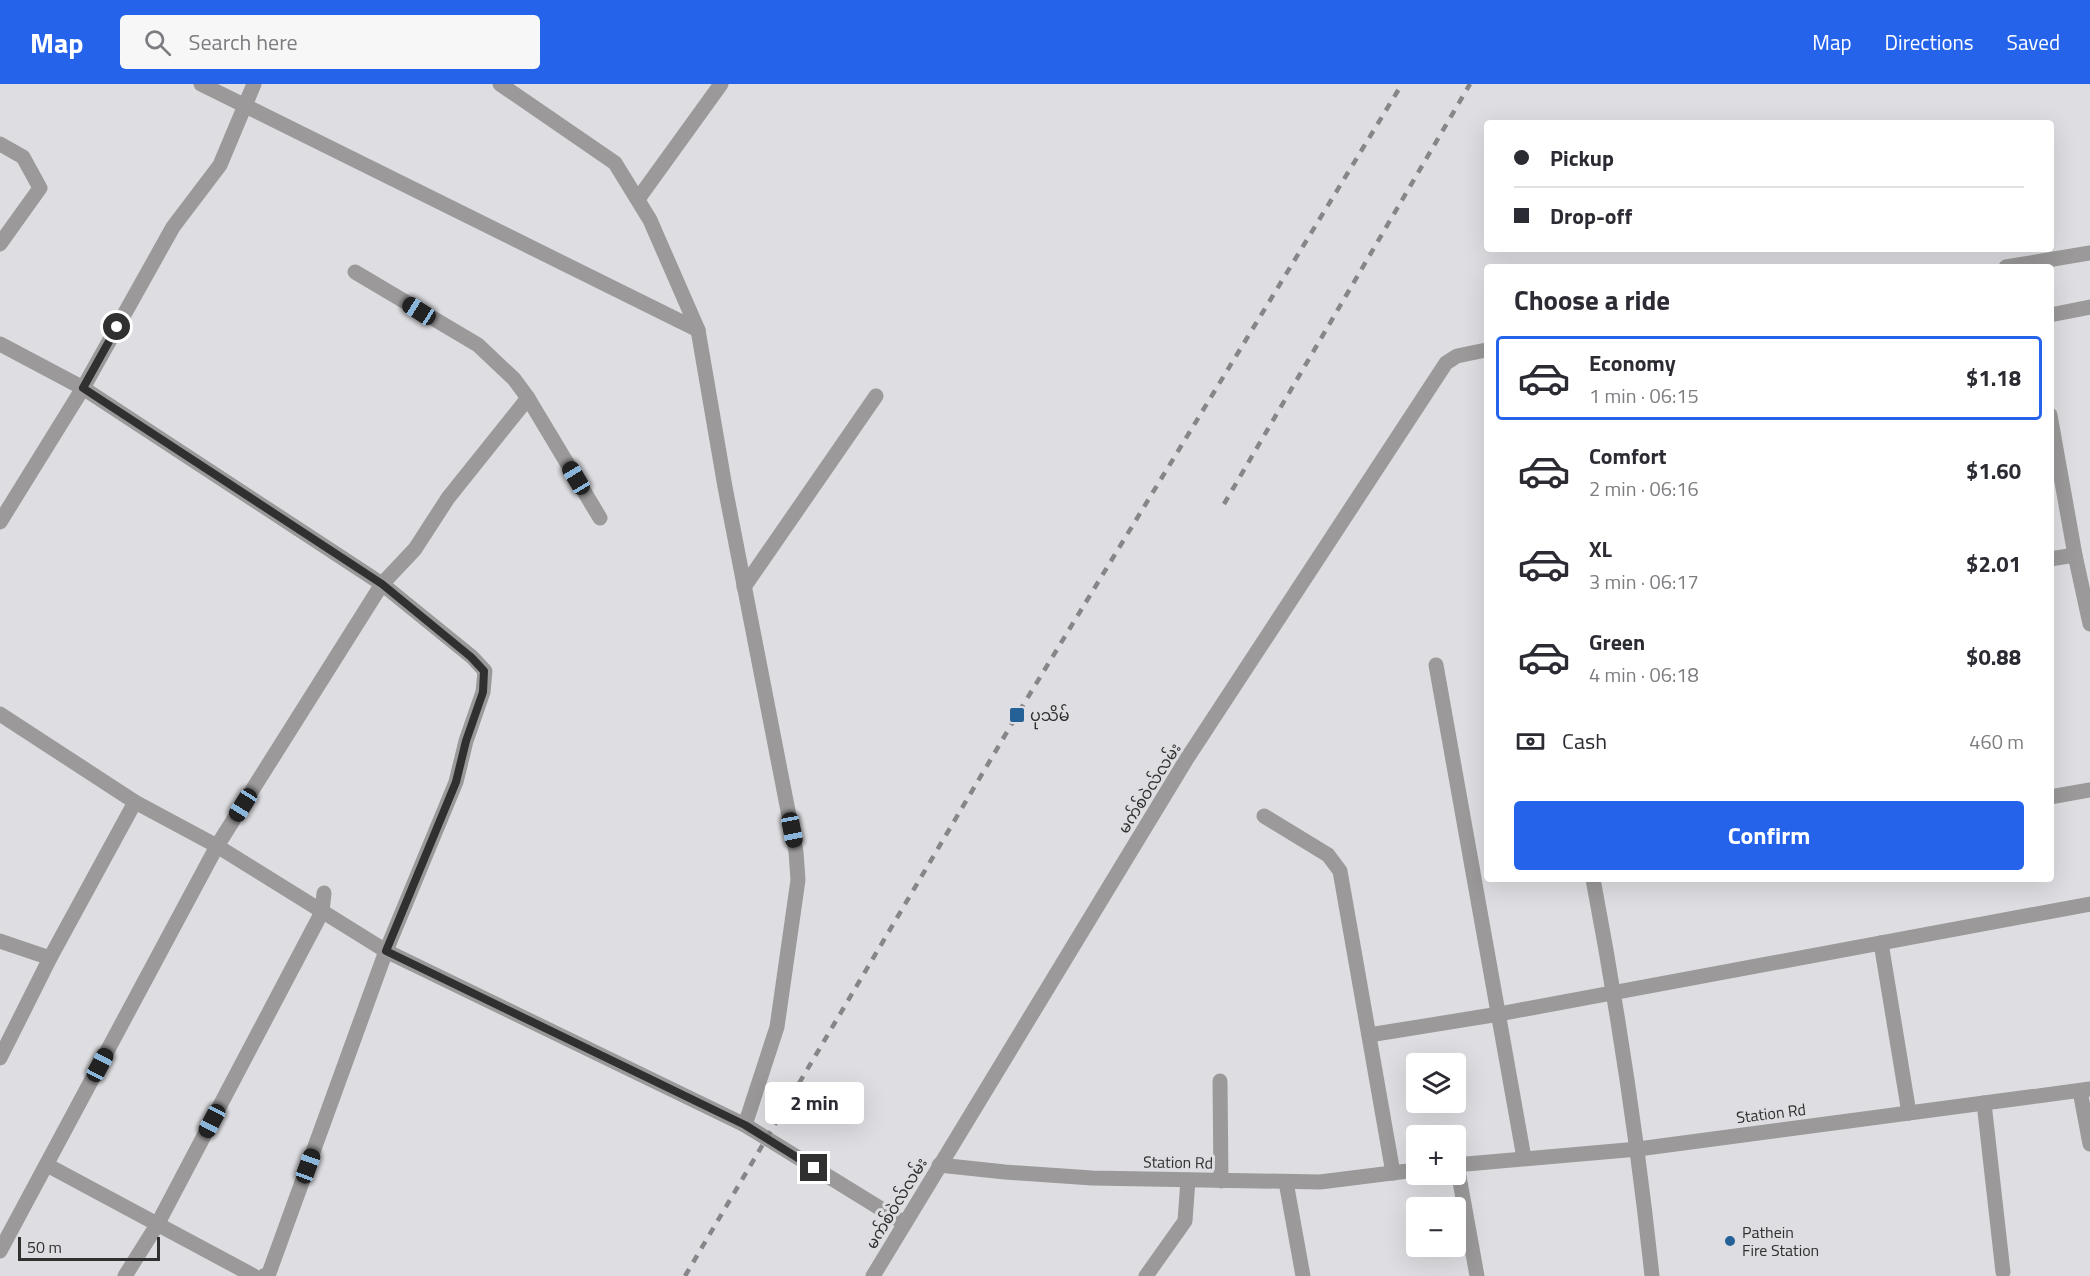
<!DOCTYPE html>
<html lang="en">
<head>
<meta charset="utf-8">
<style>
  body { margin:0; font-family:"Titillium Web","Noto Sans Myanmar",sans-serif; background:#f7f7f7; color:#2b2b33; height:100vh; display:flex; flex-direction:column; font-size:22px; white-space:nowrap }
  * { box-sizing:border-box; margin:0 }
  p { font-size:20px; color:#7c7c81 }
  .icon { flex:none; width:33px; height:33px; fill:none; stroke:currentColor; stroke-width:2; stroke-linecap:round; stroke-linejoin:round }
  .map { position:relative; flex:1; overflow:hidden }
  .details { position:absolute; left:1484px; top:180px; width:570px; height:618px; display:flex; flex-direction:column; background:#fff; border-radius:6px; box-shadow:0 6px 24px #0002 }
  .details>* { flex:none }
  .hud { position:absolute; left:1484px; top:36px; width:570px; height:132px; border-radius:6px; box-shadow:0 6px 24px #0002; display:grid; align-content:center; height:132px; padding:0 30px; background:#fff }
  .buttons { position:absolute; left:1406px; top:969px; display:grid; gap:12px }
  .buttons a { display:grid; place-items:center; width:60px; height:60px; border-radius:6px; background:#fff; box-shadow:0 6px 24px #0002; font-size:30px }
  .scale { position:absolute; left:18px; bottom:15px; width:142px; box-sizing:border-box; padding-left:6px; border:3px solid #303031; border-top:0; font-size:16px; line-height:21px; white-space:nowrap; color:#303031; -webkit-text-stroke:4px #dedee2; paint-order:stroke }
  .end { position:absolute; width:27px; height:27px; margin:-14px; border:8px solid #303031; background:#fff; box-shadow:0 0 0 3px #fff }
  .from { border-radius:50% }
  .bubble { position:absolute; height:42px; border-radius:6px; background:#fff; box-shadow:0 6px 24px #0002; font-size:20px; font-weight:700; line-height:42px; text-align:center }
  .car { position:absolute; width:18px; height:36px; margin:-18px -9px; border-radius:8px; box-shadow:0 0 4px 2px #0007; background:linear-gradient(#222 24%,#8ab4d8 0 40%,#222 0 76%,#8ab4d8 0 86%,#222 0) }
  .hud b { display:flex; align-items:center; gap:21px; height:57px; font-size:22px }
  .hud b+b { border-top:2px solid #e1e1e2 }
  .hud i { width:15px; height:15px; background:#2b2b33 }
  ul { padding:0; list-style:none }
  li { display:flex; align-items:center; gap:18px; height:84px; margin:0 12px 9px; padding:0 18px; border:3px solid transparent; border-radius:6px }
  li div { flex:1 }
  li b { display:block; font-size:22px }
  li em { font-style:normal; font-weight:700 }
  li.active { border-color:#2563eb }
  li>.icon { width:54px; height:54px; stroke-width:1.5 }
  h2 { padding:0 30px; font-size:27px; line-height:72px }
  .pay { display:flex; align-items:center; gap:15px; height:66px; padding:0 30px; font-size:22px }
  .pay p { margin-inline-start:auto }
  .action { display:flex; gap:12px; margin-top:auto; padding:12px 30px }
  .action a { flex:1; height:69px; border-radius:6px; background:#2563eb; color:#fff; font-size:24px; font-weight:700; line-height:69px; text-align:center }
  header { display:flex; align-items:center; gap:36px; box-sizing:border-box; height:84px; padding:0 30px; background:#2563eb; color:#fff }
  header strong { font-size:28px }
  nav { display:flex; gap:33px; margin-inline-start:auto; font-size:21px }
  .search { width:420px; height:54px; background:#f7f7f7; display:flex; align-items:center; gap:15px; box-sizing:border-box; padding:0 21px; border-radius:6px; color:#7c7c81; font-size:22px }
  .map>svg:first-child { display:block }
</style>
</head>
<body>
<header>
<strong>Map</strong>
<div class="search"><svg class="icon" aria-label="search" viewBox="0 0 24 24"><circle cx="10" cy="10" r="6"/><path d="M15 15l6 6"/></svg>Search here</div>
<nav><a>Map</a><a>Directions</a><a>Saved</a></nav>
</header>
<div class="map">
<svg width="2090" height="1192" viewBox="0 0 2090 1192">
  <rect width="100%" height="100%" fill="#dedee2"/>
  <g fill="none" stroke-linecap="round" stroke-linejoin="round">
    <g stroke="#9b9999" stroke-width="15">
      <path d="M201,0L698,246"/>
      <path d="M500,0L615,79L650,136L698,246L725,403L796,768L798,796L777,943L745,1041"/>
      <path d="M0,60L23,73L40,104L0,160"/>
      <path d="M638,115L721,0"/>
      <path d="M2006,183L2090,169"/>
      <path d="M355,188L478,261L514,295L528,314L600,434"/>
      <path d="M2050,231L2090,223"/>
      <path d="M0,260L83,304L382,500L472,573L485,587L483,608L466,657L456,698L386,867L269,1189L264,1192"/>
      <path d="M2050,331L2075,471L2090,540"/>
      <path d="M0,438L83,304L173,143L220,81L254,0"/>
      <path d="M2050,475L2075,471"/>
      <path d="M744,503L876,312"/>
      <path d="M1436,581L1524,1074"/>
      <path d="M0,630L135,718L217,762L386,867L745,1041L904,1139"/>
      <path d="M2050,713L2090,706"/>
      <path d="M1264,732L1328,771L1340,787L1393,1089"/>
      <path d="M1593,795C1618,927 1638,1059 1652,1192"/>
      <path d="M0,857L50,874L135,718"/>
      <path d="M1881,859L1909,1029"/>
      <path d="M1369,951L1499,930L2090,820"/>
      <path d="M0,974L50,874"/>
      <path d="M1220,997L1221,1097"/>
      <path d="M2080,1007L2090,1060"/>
      <path d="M1984,1019L2003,1188"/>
      <path d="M47,1081L254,1192"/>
      <path d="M939,1081L1005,1088L1092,1094L1320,1098L1416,1086"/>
      <path d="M1455,1081L1638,1065L2090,1005"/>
      <path d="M1457,1081L1477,1192"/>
      <path d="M1286,1098L1303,1192"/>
      <path d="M0,1167L217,762L382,500L415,465L448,414L528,314"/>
      <path d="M125,1192L157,1141L322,828L324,809"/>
      <path d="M873,1192L1186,676L1446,279L1457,272L1486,266"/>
      <path d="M1146,1192L1185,1137L1188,1096"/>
    </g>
    <g stroke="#868688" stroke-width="4.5" stroke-dasharray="8 8" stroke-linecap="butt">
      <path d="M1224,420L1470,0"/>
      <path d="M685,1192L1017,631L1402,0"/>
    </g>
  </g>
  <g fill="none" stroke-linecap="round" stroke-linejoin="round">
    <path stroke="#303031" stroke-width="8" d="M117,243L83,304L382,500L471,573L484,587L483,608L466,657L456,698L386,867L745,1041L814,1084"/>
  </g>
  <g fill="#256097" stroke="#dedee2" stroke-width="2">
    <rect x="1009" y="623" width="16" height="16" rx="3"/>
    <circle cx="1730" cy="1157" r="6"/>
  </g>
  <g text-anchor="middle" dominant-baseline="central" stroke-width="6" stroke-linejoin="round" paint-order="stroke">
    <g font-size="16" fill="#303031" stroke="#dedee2" text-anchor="start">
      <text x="1030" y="631">ပုသိမ်</text>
      <text x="1742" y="1148">Pathein<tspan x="1742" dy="18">Fire Station</tspan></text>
    </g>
    <g font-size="16" fill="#303031" stroke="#dedee2">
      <text transform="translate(1149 704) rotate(-58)">မက်စ်ဝဲလ်လမ်း</text>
      <text transform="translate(1771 1029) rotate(-7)">Station Rd</text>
      <text transform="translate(1178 1078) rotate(1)">Station Rd</text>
      <text transform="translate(896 1119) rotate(-59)">မက်စ်ဝဲလ်လမ်း</text>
    </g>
  </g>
</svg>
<div class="buttons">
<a><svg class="icon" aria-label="layers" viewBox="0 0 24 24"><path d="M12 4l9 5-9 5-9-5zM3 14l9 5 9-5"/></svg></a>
<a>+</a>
<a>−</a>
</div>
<div class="scale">50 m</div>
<i class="end from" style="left:117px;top:243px"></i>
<i class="end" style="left:814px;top:1084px"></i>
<div class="bubble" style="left:765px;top:998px;width:99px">2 min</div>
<i class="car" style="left:419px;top:227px;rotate:302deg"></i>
<i class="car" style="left:576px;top:394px;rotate:329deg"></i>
<i class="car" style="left:243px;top:721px;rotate:212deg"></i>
<i class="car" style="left:792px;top:746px;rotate:169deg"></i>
<i class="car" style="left:100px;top:981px;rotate:28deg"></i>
<i class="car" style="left:212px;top:1037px;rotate:208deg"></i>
<i class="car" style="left:308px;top:1082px;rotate:20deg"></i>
<div class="hud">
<b><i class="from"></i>Pickup</b>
<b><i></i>Drop-off</b>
</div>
<section class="details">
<h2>Choose a ride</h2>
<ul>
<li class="active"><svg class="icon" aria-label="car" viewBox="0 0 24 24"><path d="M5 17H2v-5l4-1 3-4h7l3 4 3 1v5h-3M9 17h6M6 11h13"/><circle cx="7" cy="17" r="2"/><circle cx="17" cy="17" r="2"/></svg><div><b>Economy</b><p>1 min · 06:15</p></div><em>$1.18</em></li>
<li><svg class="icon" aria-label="car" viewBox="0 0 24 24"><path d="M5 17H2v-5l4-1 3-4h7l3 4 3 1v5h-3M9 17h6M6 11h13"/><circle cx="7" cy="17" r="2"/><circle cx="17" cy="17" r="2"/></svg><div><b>Comfort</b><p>2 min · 06:16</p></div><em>$1.60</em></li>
<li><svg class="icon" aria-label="car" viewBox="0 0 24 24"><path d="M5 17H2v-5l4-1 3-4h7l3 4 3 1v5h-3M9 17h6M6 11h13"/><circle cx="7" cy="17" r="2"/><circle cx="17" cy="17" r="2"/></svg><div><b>XL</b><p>3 min · 06:17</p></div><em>$2.01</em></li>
<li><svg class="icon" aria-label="car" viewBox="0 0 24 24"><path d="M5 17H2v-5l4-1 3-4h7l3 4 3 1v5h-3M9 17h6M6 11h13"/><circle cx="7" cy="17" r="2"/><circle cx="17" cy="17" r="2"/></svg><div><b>Green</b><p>4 min · 06:18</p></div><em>$0.88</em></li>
</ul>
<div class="pay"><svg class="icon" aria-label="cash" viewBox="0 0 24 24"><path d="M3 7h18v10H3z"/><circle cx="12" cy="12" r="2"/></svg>Cash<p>460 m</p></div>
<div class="action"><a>Confirm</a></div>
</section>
</div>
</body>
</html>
